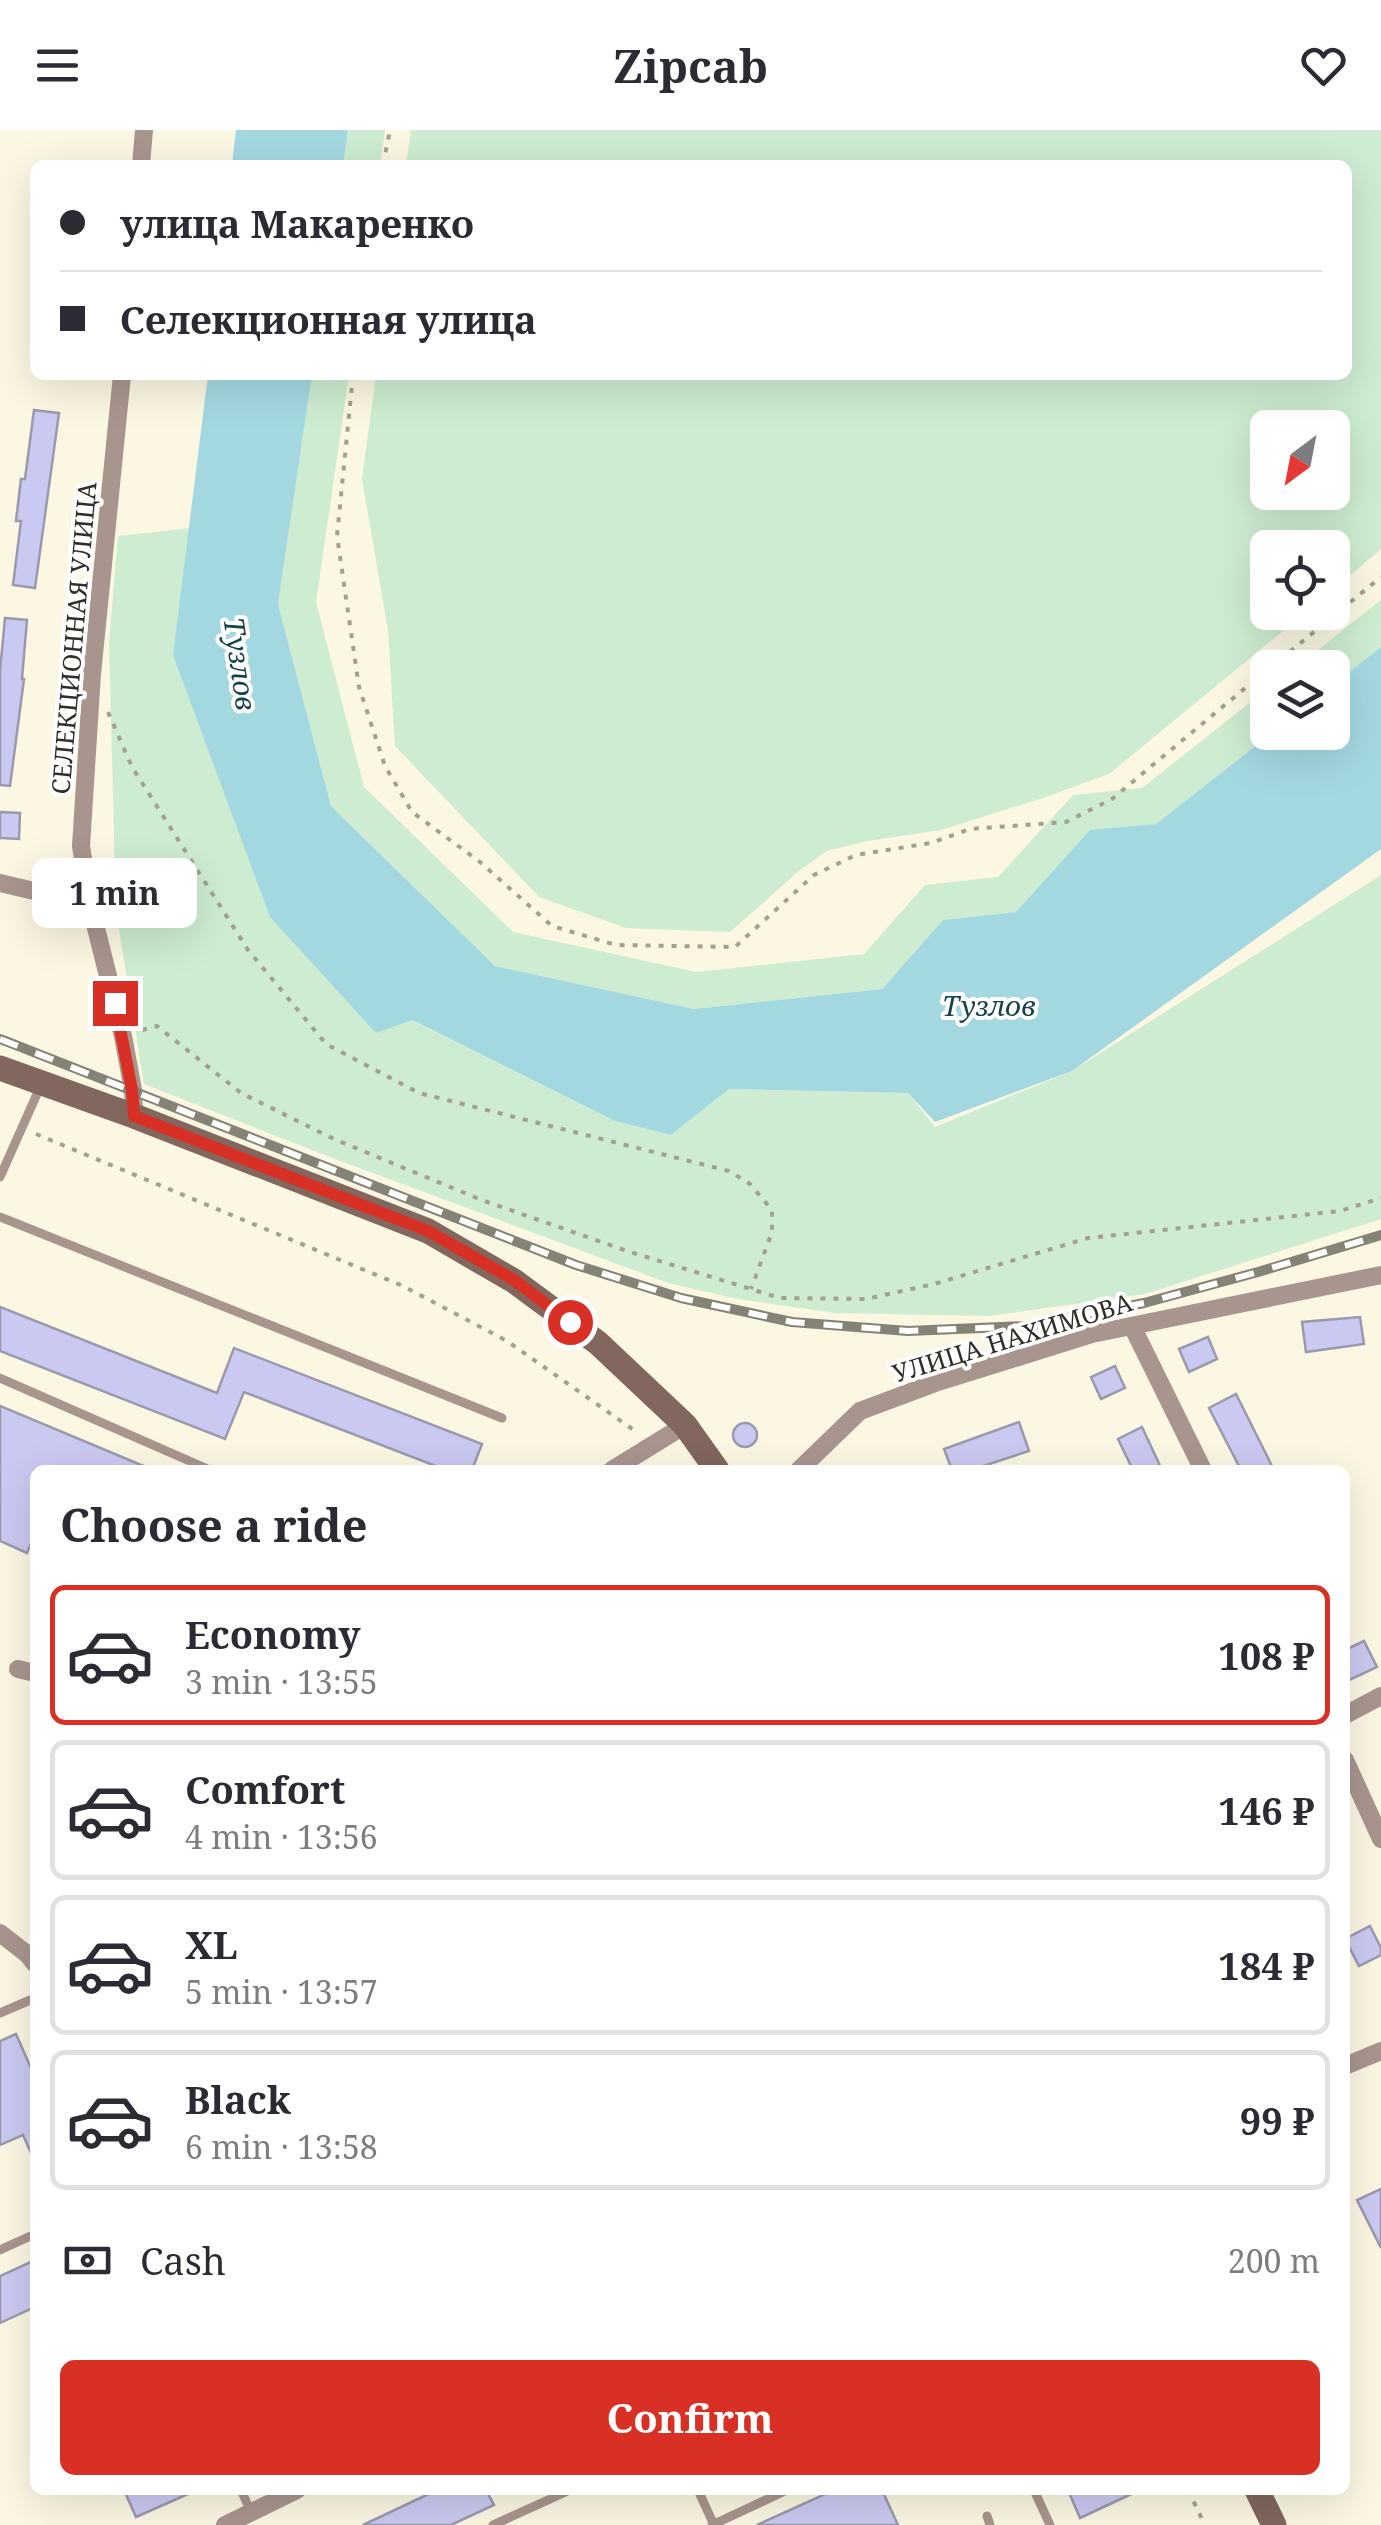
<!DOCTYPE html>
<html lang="en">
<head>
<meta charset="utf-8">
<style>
  body { margin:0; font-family:"Noto Serif",serif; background:#f2f2f3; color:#2b2b33; height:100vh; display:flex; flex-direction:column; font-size:38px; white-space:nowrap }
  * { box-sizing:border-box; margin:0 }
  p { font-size:32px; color:#7c7c81 }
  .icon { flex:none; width:55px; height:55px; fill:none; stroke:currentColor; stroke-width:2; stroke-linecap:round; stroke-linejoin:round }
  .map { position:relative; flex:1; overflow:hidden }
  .details { position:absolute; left:30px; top:1335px; width:1320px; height:1030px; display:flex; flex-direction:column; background:#fff; border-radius:15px; box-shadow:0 10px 40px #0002 }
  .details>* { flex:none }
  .guide { position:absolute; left:30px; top:30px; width:1322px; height:220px; border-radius:15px; box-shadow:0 10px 40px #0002; display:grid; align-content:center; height:220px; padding:0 30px; background:#fff }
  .needle { width:65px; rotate:212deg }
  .fabs { position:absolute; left:1250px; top:280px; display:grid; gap:20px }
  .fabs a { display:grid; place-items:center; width:100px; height:100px; border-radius:15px; background:#fff; box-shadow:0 10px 40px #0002; font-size:50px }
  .end { position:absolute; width:45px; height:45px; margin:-22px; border:12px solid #d93025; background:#fff; box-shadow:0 0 0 5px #fff }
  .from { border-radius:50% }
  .bubble { position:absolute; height:70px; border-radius:15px; background:#fff; box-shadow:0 10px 40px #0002; font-size:32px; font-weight:700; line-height:70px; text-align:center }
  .guide b { display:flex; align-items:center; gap:35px; height:95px; font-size:38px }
  .guide b+b { border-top:2px solid #e1e1e2 }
  .guide i { width:25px; height:25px; background:#2b2b33 }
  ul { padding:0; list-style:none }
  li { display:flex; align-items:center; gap:30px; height:140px; margin:0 20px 15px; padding:0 10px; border:5px solid #e1e1e2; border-radius:15px }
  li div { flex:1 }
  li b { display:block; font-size:38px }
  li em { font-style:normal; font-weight:700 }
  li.active { border-color:#d93025 }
  li>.icon { width:90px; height:90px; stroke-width:1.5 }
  h2 { padding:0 30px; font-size:45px; line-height:120px }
  .pay { display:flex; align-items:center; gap:25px; height:110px; padding:0 30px; font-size:38px }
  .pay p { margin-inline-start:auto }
  .cta { display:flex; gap:20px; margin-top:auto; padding:20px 30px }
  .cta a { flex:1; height:115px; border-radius:15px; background:#d93025; color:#fff; font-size:40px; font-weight:700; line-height:115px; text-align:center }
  header { display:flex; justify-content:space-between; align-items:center; height:130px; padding:0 30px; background:#fff; font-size:45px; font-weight:700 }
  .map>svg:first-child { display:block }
</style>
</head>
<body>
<header><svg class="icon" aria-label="menu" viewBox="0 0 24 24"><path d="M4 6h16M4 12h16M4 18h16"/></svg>Zipcab<svg class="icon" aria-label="heart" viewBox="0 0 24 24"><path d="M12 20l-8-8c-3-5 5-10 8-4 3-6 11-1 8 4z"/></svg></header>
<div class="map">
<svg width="1381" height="2395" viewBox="0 0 1381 2395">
  <rect width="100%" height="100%" fill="#fbf7e3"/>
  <g fill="#cdecd1" fill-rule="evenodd">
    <path d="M348,0H385L380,35H343Z"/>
    <path d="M411,0H1381V419L1333,460L1332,418H1268V482L1305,483L1109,644L1043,668L941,700L868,711L827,721L800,740L730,802L626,798L539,767L395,616L388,500L362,349L376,245H1348V35H406ZM1268,298H1332V362H1268Z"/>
    <path d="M312,245H349L316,472L364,657L513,802L696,842L864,824L925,755L998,747L1073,665L1142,658L1267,559L1268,602L1272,603L1156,694L1090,701L1016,782L943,790L882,859L694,879L495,836L331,676L278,474Z"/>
    <path d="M191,398L173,525L411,890L615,991L671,1005L729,959L908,963L935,997L1072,941L1381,745V1089L1145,1164L989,1186L835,1183L738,1169L668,1153L322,1024L144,954L116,781L109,512L118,406Z"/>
    <path d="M1381,470V517L1333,555L1332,538H1295Z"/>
  </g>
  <g fill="#a4d8e1">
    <path d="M236,0H348L343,35H232Z"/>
    <path d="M208,245H312L278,474L331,676L495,836L694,879L882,859L943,790L1016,782L1090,700L1156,694L1272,603L1332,602L1333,555L1381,517V719L1072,941L935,992L908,963L729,959L671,1005L615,991L412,890L376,903L270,787L173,525Z"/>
  </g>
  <g fill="#cac9f1" stroke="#9b9aad" stroke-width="2.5">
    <path d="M34,280L59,283L35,458L13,455L21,391H16L21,349H25Z"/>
    <path d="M5,488L27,490L22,549H24L10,656L0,655V541Z"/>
    <path d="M0,682L20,683L19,709L0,708Z"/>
    <path d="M0,1177L217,1263L234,1218L482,1314L472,1340H446L244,1262L225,1309L0,1221Z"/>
    <path d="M1360,1187L1364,1214L1306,1222L1302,1192Z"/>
    <path d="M1208,1207L1217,1229L1189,1242L1179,1219Z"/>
    <path d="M1115,1236L1125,1258L1101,1269L1091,1247Z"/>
    <path d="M1236,1264L1274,1340H1241L1209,1278Z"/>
    <path d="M0,1276L153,1340H35V1404L27,1423L0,1411Z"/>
    <path d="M1019,1292L1029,1321L983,1336L985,1340H952L944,1319Z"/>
    <circle cx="745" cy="1305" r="12"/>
    <path d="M1142,1297L1162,1340H1133L1118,1309Z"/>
    <path d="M1364,1511L1377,1537L1345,1552V1520Z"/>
    <path d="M1370,1796L1381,1818V1825L1359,1836L1345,1809Z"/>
    <path d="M16,1904L35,1947V2032L23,2005L0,2015V1911Z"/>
    <path d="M1381,2059V2118L1357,2070Z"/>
    <path d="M35,2130V2177L0,2193V2146Z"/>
    <path d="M124,2360H197L136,2387Z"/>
    <path d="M437,2360H486L494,2375L451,2395H363Z"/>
    <path d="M834,2360H882L898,2395H757Z"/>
    <path d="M1068,2360H1140L1080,2388Z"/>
  </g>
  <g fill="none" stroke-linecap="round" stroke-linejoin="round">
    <g stroke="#a3a092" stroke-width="4" stroke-dasharray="5 8" stroke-linecap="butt">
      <path d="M383,35L390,0"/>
      <path d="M353,245L337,406L359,557L385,636L412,682L480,732L552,796L616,815L735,817L814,745L856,725L931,713L970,699L1066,692L1112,669L1268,539"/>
      <path d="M1270,538L1381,447"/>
      <path d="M108,582L132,637L248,820L326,914L419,963L729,1041L750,1054L772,1080V1102L751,1159"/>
      <path d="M142,900L157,896L241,963L334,1009L479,1069L627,1121L780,1168L866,1169L934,1154L1088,1108L1340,1081L1381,1068"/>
      <path d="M36,1004L403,1156L507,1211L638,1303"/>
      <path d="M1188,2360L1205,2395"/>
    </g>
    <g stroke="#a8958e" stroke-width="9">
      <path d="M0,1047L41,955"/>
      <path d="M0,1087L502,1288"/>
      <path d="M0,1248L210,1340"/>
      <path d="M0,1883L35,1868"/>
      <path d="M0,2120L35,2104"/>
      <path d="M241,2360L251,2382"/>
      <path d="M698,2360L714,2395"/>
      <path d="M1034,2360L1050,2395"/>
      <path d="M987,2386L990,2395"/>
      <path d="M493,2395L570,2360"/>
      <path d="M712,2395L787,2360"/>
    </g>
    <g stroke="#a8958e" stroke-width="18">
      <path d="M141,35L144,0"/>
      <path d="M122,245L92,544L81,716L90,774L123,906L133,960L134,986"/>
      <path d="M0,753L90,774"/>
      <path d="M1132,1196L1203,1340"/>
      <path d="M612,1340L685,1295"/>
      <path d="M799,1340L860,1281L935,1253L1092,1204L1381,1145"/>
      <path d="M18,1539L35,1543"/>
      <path d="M1345,1585L1381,1566"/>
      <path d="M1345,1630L1381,1709"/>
      <path d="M0,1803L27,1824L35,1834"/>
      <path d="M1345,1936L1381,1921"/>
      <path d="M225,2395L297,2360"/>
    </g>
    <g stroke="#81675d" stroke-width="25">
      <path d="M0,938L134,986L428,1101L514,1151L598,1213L685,1295L717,1340"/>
      <path d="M1257,2360L1274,2395"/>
    </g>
    <defs>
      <path id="rail" d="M0,909L576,1135L681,1168L792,1192L908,1201L1027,1196L1144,1173L1258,1142L1381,1105"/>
    </defs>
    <use href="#rail" stroke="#858376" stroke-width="10"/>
    <use href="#rail" stroke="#fff" stroke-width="6" stroke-dasharray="19" stroke-linecap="butt"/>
  </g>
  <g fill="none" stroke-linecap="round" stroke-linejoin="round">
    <path stroke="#d93025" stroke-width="12" d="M115,873L132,960L134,986L428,1101L514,1150L570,1192"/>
  </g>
  <g text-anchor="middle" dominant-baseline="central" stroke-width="8" stroke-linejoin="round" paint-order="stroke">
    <g font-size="25" fill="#302f27" stroke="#fff">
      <text transform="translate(73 508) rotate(-85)">СЕЛЕКЦИОННАЯ УЛИЦА</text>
      <text transform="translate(1012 1207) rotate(-17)">УЛИЦА НАХИМОВА</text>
    </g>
    <g font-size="28" font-style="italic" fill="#14434b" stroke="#fff">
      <text transform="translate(241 534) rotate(82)">Тузлов</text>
      <text x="989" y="875">Тузлов</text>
    </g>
  </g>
</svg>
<div class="fabs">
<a><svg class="needle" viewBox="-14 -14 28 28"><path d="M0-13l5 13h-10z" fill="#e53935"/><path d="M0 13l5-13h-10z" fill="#7c7c81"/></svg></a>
<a><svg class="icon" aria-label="locate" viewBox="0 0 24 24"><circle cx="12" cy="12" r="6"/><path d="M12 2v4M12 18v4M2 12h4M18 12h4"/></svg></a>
<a><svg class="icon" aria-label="layers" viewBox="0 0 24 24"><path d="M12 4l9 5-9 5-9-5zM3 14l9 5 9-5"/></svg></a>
</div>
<i class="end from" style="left:570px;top:1192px"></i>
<i class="end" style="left:115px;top:873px"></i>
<div class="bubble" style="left:32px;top:728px;width:165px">1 min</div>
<div class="guide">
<b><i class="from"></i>улица Макаренко</b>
<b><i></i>Селекционная улица</b>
</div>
<section class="details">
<h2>Choose a ride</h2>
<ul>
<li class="active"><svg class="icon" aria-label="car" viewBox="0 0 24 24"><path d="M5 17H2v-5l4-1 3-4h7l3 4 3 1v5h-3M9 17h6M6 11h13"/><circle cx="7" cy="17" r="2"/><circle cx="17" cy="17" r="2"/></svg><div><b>Economy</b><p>3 min · 13:55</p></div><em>108 ₽</em></li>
<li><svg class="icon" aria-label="car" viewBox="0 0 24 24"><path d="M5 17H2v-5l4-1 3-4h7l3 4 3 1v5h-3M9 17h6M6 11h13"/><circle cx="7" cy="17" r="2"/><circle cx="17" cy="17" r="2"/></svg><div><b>Comfort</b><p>4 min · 13:56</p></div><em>146 ₽</em></li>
<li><svg class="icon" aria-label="car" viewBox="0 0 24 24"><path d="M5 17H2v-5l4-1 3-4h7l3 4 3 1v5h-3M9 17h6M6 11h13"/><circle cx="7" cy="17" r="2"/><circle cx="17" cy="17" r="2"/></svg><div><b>XL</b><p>5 min · 13:57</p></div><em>184 ₽</em></li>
<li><svg class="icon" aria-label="car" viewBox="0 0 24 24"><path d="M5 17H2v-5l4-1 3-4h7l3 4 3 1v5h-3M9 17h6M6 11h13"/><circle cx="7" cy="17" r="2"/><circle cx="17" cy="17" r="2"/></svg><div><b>Black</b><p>6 min · 13:58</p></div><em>99 ₽</em></li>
</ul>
<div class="pay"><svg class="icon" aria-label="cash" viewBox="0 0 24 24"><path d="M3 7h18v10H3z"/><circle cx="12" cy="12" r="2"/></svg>Cash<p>200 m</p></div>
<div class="cta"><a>Confirm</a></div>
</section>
</div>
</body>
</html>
